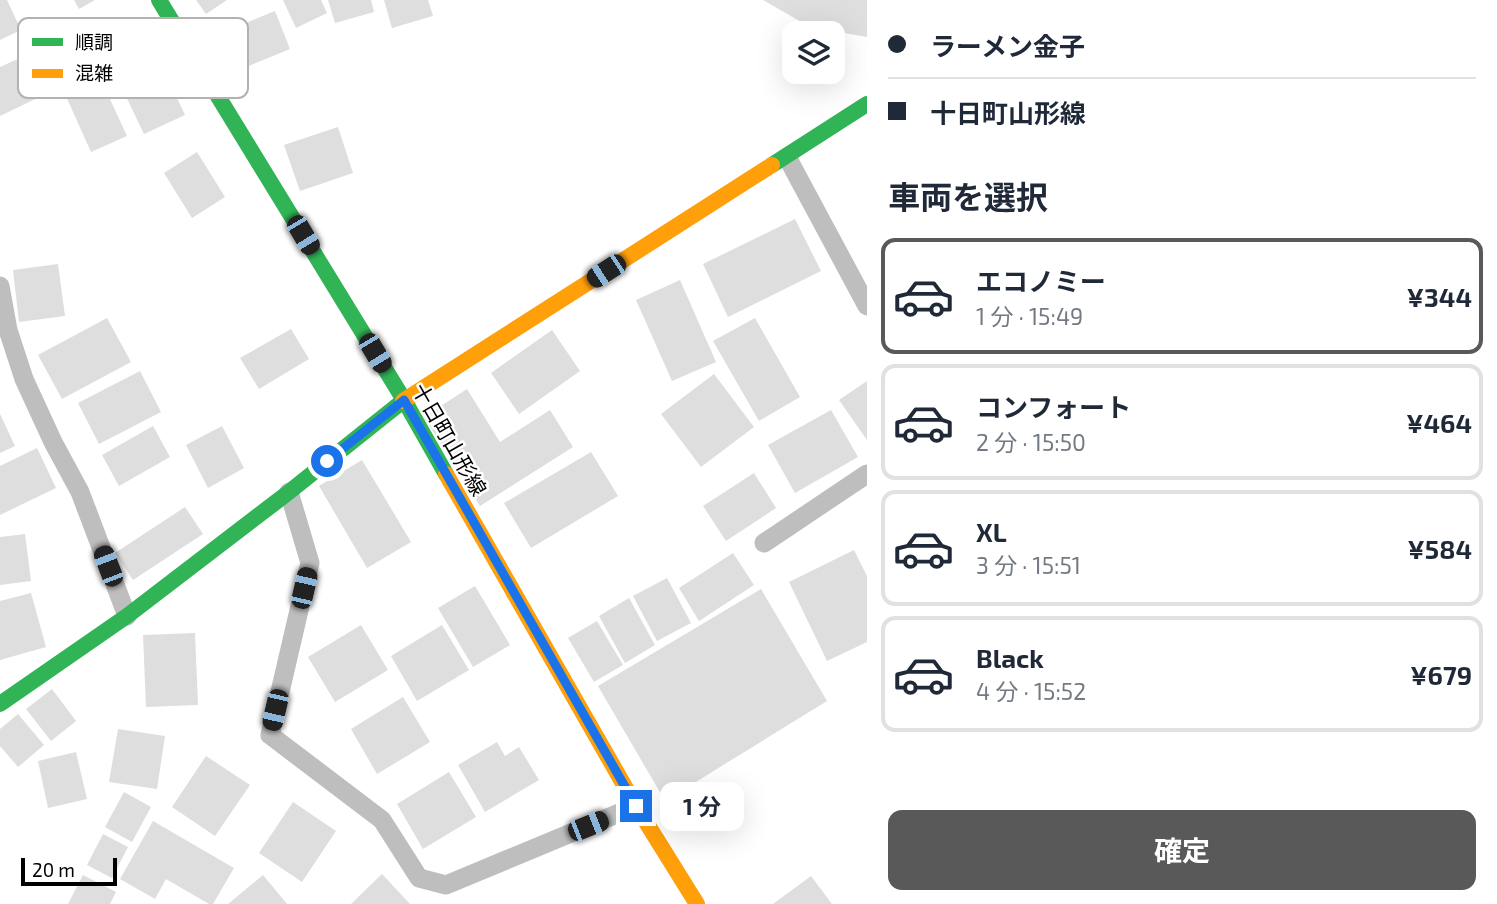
<!DOCTYPE html>
<html lang="ja">
<head>
<meta charset="utf-8">
<style>
  body { margin:0; font-family:"Exo 2","Noto Sans JP",sans-serif; background:#f2f2f3; color:#1f2937; height:100vh; display:flex; flex-direction:column; font-size:26px; white-space:nowrap }
  * { box-sizing:border-box; margin:0 }
  p { font-size:23px; color:#747a83 }
  .icon { flex:none; width:38px; height:38px; fill:none; stroke:currentColor; stroke-width:2; stroke-linecap:round; stroke-linejoin:round }
  .map { position:relative; flex:1; overflow:hidden }
  .side { display:flex; flex-direction:column; background:#fff; width:630px }
  .side>* { flex:none }
  .banner { display:grid; align-content:center; height:154px; padding:0 21px; background:#fff }
  .controls { position:absolute; left:782px; top:21px; display:grid; gap:14px }
  .controls a { display:grid; place-items:center; width:63px; height:63px; border-radius:14px; background:#fff; box-shadow:0 7px 28px #0002; font-size:35px }
  .scale { position:absolute; left:21px; bottom:18px; width:96px; box-sizing:border-box; padding-left:7px; border:4px solid #000; border-top:0; font-size:19px; line-height:24px; white-space:nowrap; color:#000; -webkit-text-stroke:5px #fff; paint-order:stroke }
  .end { position:absolute; width:32px; height:32px; margin:-16px; border:9px solid #1a73e8; background:#fff; box-shadow:0 0 0 4px #fff }
  .from { border-radius:50% }
  .bubble { position:absolute; height:49px; border-radius:14px; background:#fff; box-shadow:0 7px 28px #0002; font-size:23px; font-weight:700; line-height:49px; text-align:center }
  .car { position:absolute; width:21px; height:42px; margin:-21px -10px; border-radius:9px; box-shadow:0 0 5px 2px #0007; background:linear-gradient(#222 24%,#8ab4d8 0 40%,#222 0 76%,#8ab4d8 0 86%,#222 0) }
  .banner b { display:flex; align-items:center; gap:24px; height:66px; font-size:26px }
  .banner b+b { border-top:2px solid #e0e1e3 }
  .banner i { width:18px; height:18px; background:#1f2937 }
  ul { padding:0; list-style:none }
  li { display:flex; align-items:center; gap:21px; height:116px; margin:0 14px 10px; padding:0 7px; border:4px solid #e0e1e3; border-radius:14px }
  li div { flex:1 }
  li b { display:block; font-size:26px }
  li em { font-style:normal; font-weight:700 }
  li.active { border-color:#595959 }
  li>.icon { width:63px; height:63px; stroke-width:1.5 }
  h2 { padding:0 21px; font-size:32px; line-height:84px }
  .action { display:flex; gap:14px; margin-top:auto; padding:14px 21px }
  .action a { flex:1; height:80px; border-radius:14px; background:#595959; color:#fff; font-size:28px; font-weight:700; line-height:80px; text-align:center }
  main { display:flex; flex:1; min-height:0 }
  .map>svg:first-child { display:block }
</style>
</head>
<body>
<main>
<div class="map">
<svg width="867" height="904" viewBox="0 0 867 904">
  <rect width="100%" height="100%" fill="#fff"/>
  <g fill="#dedede">
    <path d="M0,0H7L21,30L0,40Z"/>
    <path d="M74,0H95L79,9Z"/>
    <path d="M196,0H227L206,14Z"/>
    <path d="M283,0H321L327,13L296,28Z"/>
    <path d="M328,0H371L374,12L335,23Z"/>
    <path d="M384,0H428L433,16L392,28Z"/>
    <path d="M763,0H867V37L810,27Z"/>
    <path d="M275,11L290,49L241,69L226,31Z"/>
    <path d="M151,43L185,115L144,134L110,63Z"/>
    <path d="M31,53L50,92L0,116V67Z"/>
    <path d="M91,58L127,136L91,152L56,74Z"/>
    <path d="M338,127L353,173L300,191L284,145Z"/>
    <path d="M197,152L225,197L192,218L164,173Z"/>
    <path d="M795,219L821,271L728,317L703,264Z"/>
    <path d="M58,264L65,316L19,322L13,270Z"/>
    <path d="M680,280L716,362L672,381L636,300Z"/>
    <path d="M107,318L131,362L62,399L38,355Z"/>
    <path d="M755,318L800,397L759,421L713,341Z"/>
    <path d="M291,329L309,359L259,389L240,358Z"/>
    <path d="M552,330L580,371L519,414L491,373Z"/>
    <path d="M140,371L161,412L99,444L78,403Z"/>
    <path d="M714,374L754,427L701,467L661,414Z"/>
    <path d="M867,381V440L839,400Z"/>
    <path d="M467,389L500,442L550,410L573,447L480,506L424,417Z"/>
    <path d="M831,410L858,457L795,493L768,445Z"/>
    <path d="M0,414L15,446L0,453Z"/>
    <path d="M153,426L170,457L119,486L102,455Z"/>
    <path d="M222,426L244,468L208,488L186,445Z"/>
    <path d="M37,448L56,488L0,515V466Z"/>
    <path d="M591,452L618,496L531,548L504,503Z"/>
    <path d="M362,460L411,542L367,568L319,486Z"/>
    <path d="M754,473L776,508L726,541L703,506Z"/>
    <path d="M185,507L203,534L133,580L115,553Z"/>
    <path d="M25,534L31,581L0,585V537Z"/>
    <path d="M854,550L867,576V642L827,661L789,582Z"/>
    <path d="M733,553L754,585L699,621L679,588Z"/>
    <path d="M667,578L691,623L657,641L633,596Z"/>
    <path d="M475,586L510,645L473,667L438,608Z"/>
    <path d="M761,589L827,701L665,801L598,686Z"/>
    <path d="M31,593L46,647L0,660V601Z"/>
    <path d="M629,598L655,645L625,663L599,616Z"/>
    <path d="M597,621L623,665L594,682L568,638Z"/>
    <path d="M361,625L388,670L335,702L308,657Z"/>
    <path d="M442,625L469,670L417,701L391,656Z"/>
    <path d="M195,633L198,705L146,707L143,635Z"/>
    <path d="M52,689L76,721L51,741L26,709Z"/>
    <path d="M403,697L430,742L377,774L351,729Z"/>
    <path d="M18,714L44,745L18,767L0,746V729Z"/>
    <path d="M118,729L165,736L157,789L109,782Z"/>
    <path d="M497,742L505,756L519,747L539,780L485,812L458,765Z"/>
    <path d="M76,752L87,799L48,808L38,761Z"/>
    <path d="M206,756L250,785L215,836L172,807Z"/>
    <path d="M449,772L476,817L423,849L397,804Z"/>
    <path d="M124,792L151,807L132,842L105,827Z"/>
    <path d="M293,802L336,831L302,882L259,853Z"/>
    <path d="M153,821L234,868L213,904H209L166,879L155,899L120,879Z"/>
    <path d="M103,834L128,847L112,878L87,865Z"/>
    <path d="M382,874L410,904H351Z"/>
    <path d="M83,875L116,892L110,904H68Z"/>
    <path d="M263,875L287,904H228Z"/>
    <path d="M811,876L832,904H773Z"/>
  </g>
  <g fill="none" stroke-linecap="round" stroke-linejoin="round">
    <g stroke="#bebebe" stroke-width="19">
      <path d="M787,157L867,306"/>
      <path d="M0,286L8,330L24,379L53,442L80,492L127,616"/>
      <path d="M289,492L310,563L270,735L382,820L419,878L446,885L636,806"/>
      <path d="M764,543L867,474"/>
    </g>
    <g stroke="#30b455" stroke-width="16">
      <path d="M159,0L404,400L446,474"/>
      <path d="M772,165L867,104"/>
      <path d="M0,704L127,616L289,492L403,401"/>
    </g>
    <g stroke="#ff9f0a" stroke-width="16">
      <path d="M403,401L772,165"/>
      <path d="M446,474L636,806L697,904"/>
    </g>
  </g>
  <g fill="none" stroke-linecap="round" stroke-linejoin="round">
    <path stroke="#1a73e8" stroke-width="9" d="M327,461L404,400L636,806"/>
  </g>
  <g text-anchor="middle" dominant-baseline="central" stroke-width="5" stroke-linejoin="round" paint-order="stroke">
    <g font-size="21" fill="#000" stroke="#fff">
      <text transform="translate(450 439) rotate(60)">十日町山形線</text>
    </g>
  </g>
  <rect x="18" y="18" width="230" height="80" rx="10" fill="#fff" stroke="#b2b2b2" stroke-width="2"/>
  <rect x="32" y="38" width="31" height="8" fill="#30b455"/>
  <rect x="32" y="69" width="31" height="9" fill="#ff9f0a"/>
  <g font-size="19" fill="#000">
    <text x="75" y="49">順調</text>
    <text x="75" y="80">混雑</text>
  </g>
</svg>
<div class="controls">
<a><svg class="icon" aria-label="layers" viewBox="0 0 24 24"><path d="M12 4l9 5-9 5-9-5zM3 14l9 5 9-5"/></svg></a>
</div>
<div class="scale">20 m</div>
<i class="end from" style="left:327px;top:461px"></i>
<i class="end" style="left:636px;top:806px"></i>
<div class="bubble" style="left:660px;top:782px;width:84px">1 分</div>
<i class="car" style="left:303px;top:235px;rotate:149deg"></i>
<i class="car" style="left:606px;top:271px;rotate:237deg"></i>
<i class="car" style="left:375px;top:353px;rotate:149deg"></i>
<i class="car" style="left:108px;top:566px;rotate:339deg"></i>
<i class="car" style="left:304px;top:588px;rotate:13deg"></i>
<i class="car" style="left:275px;top:710px;rotate:193deg"></i>
<i class="car" style="left:588px;top:826px;rotate:68deg"></i>
</div>
<section class="side">
<div class="banner">
<b><i class="from"></i>ラーメン金子</b>
<b><i></i>十日町山形線</b>
</div>
<h2>車両を選択</h2>
<ul>
<li class="active"><svg class="icon" aria-label="car" viewBox="0 0 24 24"><path d="M5 17H2v-5l4-1 3-4h7l3 4 3 1v5h-3M9 17h6M6 11h13"/><circle cx="7" cy="17" r="2"/><circle cx="17" cy="17" r="2"/></svg><div><b>エコノミー</b><p>1 分 · 15:49</p></div><em>¥344</em></li>
<li><svg class="icon" aria-label="car" viewBox="0 0 24 24"><path d="M5 17H2v-5l4-1 3-4h7l3 4 3 1v5h-3M9 17h6M6 11h13"/><circle cx="7" cy="17" r="2"/><circle cx="17" cy="17" r="2"/></svg><div><b>コンフォート</b><p>2 分 · 15:50</p></div><em>¥464</em></li>
<li><svg class="icon" aria-label="car" viewBox="0 0 24 24"><path d="M5 17H2v-5l4-1 3-4h7l3 4 3 1v5h-3M9 17h6M6 11h13"/><circle cx="7" cy="17" r="2"/><circle cx="17" cy="17" r="2"/></svg><div><b>XL</b><p>3 分 · 15:51</p></div><em>¥584</em></li>
<li><svg class="icon" aria-label="car" viewBox="0 0 24 24"><path d="M5 17H2v-5l4-1 3-4h7l3 4 3 1v5h-3M9 17h6M6 11h13"/><circle cx="7" cy="17" r="2"/><circle cx="17" cy="17" r="2"/></svg><div><b>Black</b><p>4 分 · 15:52</p></div><em>¥679</em></li>
</ul>
<div class="action"><a>確定</a></div>
</section>
</main>
</body>
</html>
